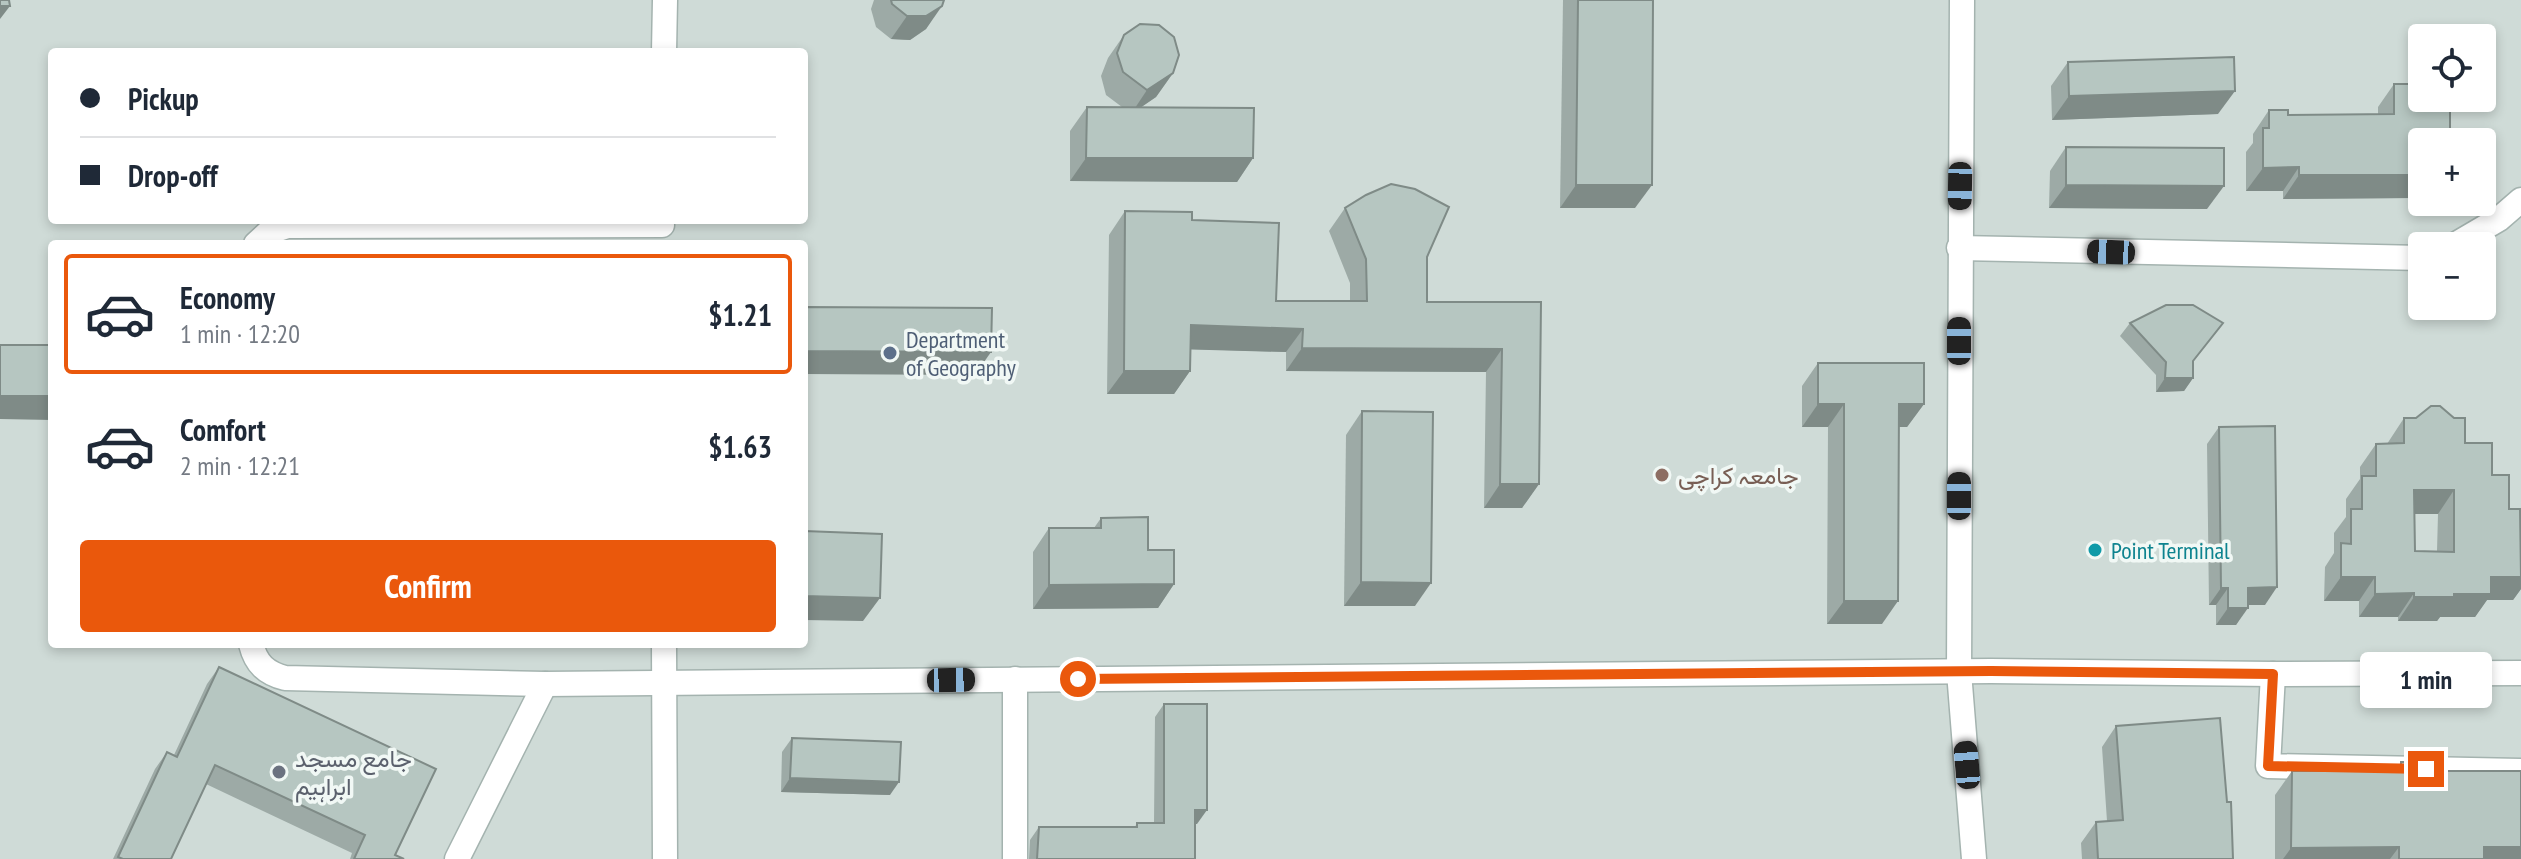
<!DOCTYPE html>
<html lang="en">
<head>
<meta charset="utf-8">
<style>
  body { margin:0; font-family:"PT Sans Narrow",Vazirmatn,sans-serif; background:#f2f2f3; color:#1f2937; height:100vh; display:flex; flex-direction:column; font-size:30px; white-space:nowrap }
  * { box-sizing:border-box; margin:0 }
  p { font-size:26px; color:#747a83 }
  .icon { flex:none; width:44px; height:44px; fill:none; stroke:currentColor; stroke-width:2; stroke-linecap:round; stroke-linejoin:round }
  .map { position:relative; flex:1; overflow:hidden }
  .side { position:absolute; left:48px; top:240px; width:760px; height:408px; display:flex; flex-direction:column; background:#fff; border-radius:8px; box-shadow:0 4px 12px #0003 }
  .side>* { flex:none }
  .guide { position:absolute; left:48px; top:48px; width:760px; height:176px; border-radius:8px; box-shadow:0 4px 12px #0003; display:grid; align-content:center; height:176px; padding:0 32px; background:#fff }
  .buttons { position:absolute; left:2408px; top:24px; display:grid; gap:16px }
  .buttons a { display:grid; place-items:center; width:88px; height:88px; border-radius:8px; background:#fff; box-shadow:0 4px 12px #0003; font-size:40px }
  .end { position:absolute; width:36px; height:36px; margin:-18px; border:10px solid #ea580c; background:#fff; box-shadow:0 0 0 4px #fff }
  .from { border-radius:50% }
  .bubble { position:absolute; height:56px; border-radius:8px; background:#fff; box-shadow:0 4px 12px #0003; font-size:26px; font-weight:700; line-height:56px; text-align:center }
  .car { position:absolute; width:24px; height:48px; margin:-24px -12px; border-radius:10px; box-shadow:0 0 6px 2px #0007; background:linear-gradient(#222 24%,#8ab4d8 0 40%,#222 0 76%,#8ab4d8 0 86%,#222 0) }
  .guide b { display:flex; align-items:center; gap:28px; height:76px; font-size:30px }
  .guide b+b { border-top:2px solid #e0e1e3 }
  .guide i { width:20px; height:20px; background:#1f2937 }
  ul { padding:14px 0 0; list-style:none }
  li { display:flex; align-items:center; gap:24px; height:120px; margin:0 16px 12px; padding:0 16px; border:4px solid transparent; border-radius:8px }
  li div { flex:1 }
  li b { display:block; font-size:30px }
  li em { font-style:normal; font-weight:700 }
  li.active { border-color:#ea580c }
  li>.icon { width:72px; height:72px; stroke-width:1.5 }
  .button { display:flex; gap:16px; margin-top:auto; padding:16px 32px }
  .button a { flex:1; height:92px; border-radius:8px; background:#ea580c; color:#fff; font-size:32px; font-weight:700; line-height:92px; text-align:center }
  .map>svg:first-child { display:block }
</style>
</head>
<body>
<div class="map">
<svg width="2521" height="859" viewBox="0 0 2521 859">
  <rect width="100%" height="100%" fill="#e1ebe8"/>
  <path fill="#cfdbd7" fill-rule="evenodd" d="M0,0H2521V859H0ZM2422,38H2482V98H2422ZM52,52H804V220H52ZM2422,142H2482V202H2422ZM52,244H804V644H52ZM2422,246H2482V306H2422Z"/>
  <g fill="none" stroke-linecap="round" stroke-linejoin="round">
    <defs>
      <g id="minor">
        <path d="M1962,0L1959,672L1974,859"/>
        <path d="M664,52L665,0"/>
        <path d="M256,244L269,232L287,226L662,225"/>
        <path d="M2453,246L2499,219L2521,200"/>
        <path d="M1959,248L2422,258"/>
        <path d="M251,644C256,664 266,673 285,678L545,684L1991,671L2273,674L2521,673"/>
        <path d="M664,644L665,859"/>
        <path d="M2273,674L2268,766L2521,771"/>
        <path d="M457,859L545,684"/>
        <path d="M1015,859V679"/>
      </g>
    </defs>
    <use href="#minor" stroke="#a4b3af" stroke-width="27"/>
    <use href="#minor" stroke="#fff" stroke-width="24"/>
  </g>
  <g fill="#9daaa6" fill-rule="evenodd">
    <path d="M874,0H944L926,29L910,40L891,39L876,27L871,9Z"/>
    <path d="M1563,0H1653L1635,208H1560Z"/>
    <path d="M1124,35L1173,73L1156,97L1140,108L1253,158L1237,182L1070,181V131L1087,107H1122L1106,95L1101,76L1108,58Z"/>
    <path d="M2068,62L2218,114L2052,120L2051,86Z"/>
    <path d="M2394,84L2422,142L2412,198L2283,199V191H2246V152L2253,143V134L2269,110L2288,115L2378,114V107Z"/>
    <path d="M2066,147L2207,209L2049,208L2050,171Z"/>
    <path d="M1345,208L1427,257V302H1541L1539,484L1522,508H1484L1486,372L1286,371V352L1191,349L1190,371L1174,394H1107L1109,235L1125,211L1276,301H1350V283L1329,231Z"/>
    <path d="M2130,323H2223L2193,362V378L2184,391L2156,392V375L2120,336Z"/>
    <path d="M1818,363L1924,404L1907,427H1899L1882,624H1827L1828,427H1802V386Z"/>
    <path d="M1362,411L1415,606H1344L1346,435Z"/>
    <path d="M2404,418L2465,443L2492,475L2509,509L2520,543H2521V589L2513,600H2487L2475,617H2440L2437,621H2398V617H2359V601H2324L2325,567L2334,553V533L2346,517V499L2360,479V467L2376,444H2387ZM2414,514H2438L2437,551H2415Z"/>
    <path d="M2219,427L2265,605H2248L2236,625H2216V605H2209L2207,444Z"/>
    <path d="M1101,518L1148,550L1174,584L1158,608L1033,609V552L1049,528H1094Z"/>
    <path d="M219,667L395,855L404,859H350L352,853L206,784L171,859H113L155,769L167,752L174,755L207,684Z"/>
    <path d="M1164,704L1197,824H1195V859H1029L1030,840L1039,827H1135L1137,823H1154L1155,717Z"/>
    <path d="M2116,726L2227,802L2233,859H2082L2081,843L2096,822L2107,821L2102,747Z"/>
    <path d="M792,738L890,795L781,792L782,752Z"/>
    <path d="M2401,762L2432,771L2521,859H2275V795L2292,771H2395Z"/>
  </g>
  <g fill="#7f8b87">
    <path d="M0,6H10L0,19Z"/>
    <path d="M942,6L926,29L910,40L891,39L907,16Z"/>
    <path d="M1173,73L1156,97L1131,114L1147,90Z"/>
    <path d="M2235,91L2218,114L2052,120L2069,96Z"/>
    <path d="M2428,139H2450L2448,142H2426Z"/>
    <path d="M1086,158H1253L1237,182L1070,181Z"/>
    <path d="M2299,167L2283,191H2246L2263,168Z"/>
    <path d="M2299,175H2422V183L2412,198L2283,199Z"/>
    <path d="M1576,185H1652L1635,208H1560Z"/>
    <path d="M2066,185L2224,186L2207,209L2049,208Z"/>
    <path d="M1191,325L1303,329L1286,352L1174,349Z"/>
    <path d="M1302,348L1502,349L1486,372L1286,371Z"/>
    <path d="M804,351L991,352L975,375L804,374Z"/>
    <path d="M1124,371H1190L1174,394H1107Z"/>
    <path d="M2165,378H2193L2184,391L2156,392Z"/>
    <path d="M0,396H52V420L0,419Z"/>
    <path d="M1818,404H1844L1828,427H1802Z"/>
    <path d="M1899,404H1924L1907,427H1882Z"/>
    <path d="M1500,484H1539L1522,508H1484Z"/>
    <path d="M2414,490H2454L2438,514H2398Z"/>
    <path d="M2341,577H2375L2359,601H2324Z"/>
    <path d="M2491,577H2521V589L2513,600H2487L2475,617H2440L2437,621H2398L2414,597L2454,594Z"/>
    <path d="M1361,582L1431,583L1415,606H1344Z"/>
    <path d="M1174,584L1158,608L1033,609L1049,585Z"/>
    <path d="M2277,587L2265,605H2236L2248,588Z"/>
    <path d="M2221,588H2228L2216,605H2209Z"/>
    <path d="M2414,593L2398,617H2359L2375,594Z"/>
    <path d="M804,596L880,598L863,621L804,620Z"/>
    <path d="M1844,601H1898L1882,624H1827Z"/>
    <path d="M2228,608H2248L2236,625H2216Z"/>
    <path d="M790,778L899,782L890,795L781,792Z"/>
    <path d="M1195,810H1207L1197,824H1186Z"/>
    <path d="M2399,847L2390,859H2283L2291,848Z"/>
    <path d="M2484,847H2521V859H2475Z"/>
  </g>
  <g fill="#b6c6c1" stroke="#7f8b87" stroke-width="2" fill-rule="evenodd">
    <path d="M0,0H9L10,6H0Z"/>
    <path d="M891,0H944L942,6L926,16H907L892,4Z"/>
    <path d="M1578,0H1653L1652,185H1576Z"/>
    <path d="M1140,24L1159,25L1174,37L1179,55L1173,73L1147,90L1123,72L1117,53L1124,35Z"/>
    <path d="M2234,57L2235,91L2069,96L2068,62Z"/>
    <path d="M2394,84H2422V98H2450V139H2428V142H2422V175H2299V167L2263,168V128H2269V110H2288V115L2394,114Z"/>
    <path d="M1087,107L1254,108L1253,158H1086Z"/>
    <path d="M2066,147L2224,148V186L2066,185Z"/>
    <path d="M1391,184L1415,189L1449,207L1427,257V302H1541L1539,484H1500L1502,349L1302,348L1303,329L1191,325L1190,371H1124L1125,211L1192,212V220L1279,223L1276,301H1367L1366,259L1345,208L1366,195Z"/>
    <path d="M72,241L152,242V244H72Z"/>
    <path d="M2166,305H2193L2223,323L2193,361V378H2165L2166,362L2130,323Z"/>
    <path d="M804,307L992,308L991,352L804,351Z"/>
    <rect x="0" y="345" width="52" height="51"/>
    <path d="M1818,363H1924V404H1899L1898,601H1844V404H1818Z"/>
    <path d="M2431,406H2440L2454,418H2465V443H2492V475H2509V509H2520L2521,577H2491V594H2454V597H2414V593L2375,594V577H2341V543L2351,544V509H2362V476H2376V444L2404,443V418H2416ZM2414,490H2454V552L2415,551Z"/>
    <path d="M1362,411L1433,412L1431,583L1361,582Z"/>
    <path d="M2275,426L2277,587L2248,588V608H2228V588H2221L2219,427Z"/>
    <path d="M1148,517V550H1174V584L1049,585V528H1101V518Z"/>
    <path d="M804,531L882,534L880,598L804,596Z"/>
    <path d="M219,667L436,769L395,855L404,859H354L365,835L215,765L171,859H123L118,857L167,752L177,757Z"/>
    <path d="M1164,704H1207V810H1195V859H1037L1039,827H1137V823H1164Z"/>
    <path d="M2220,718L2227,802H2231L2233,859H2098L2096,822L2123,820L2116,726Z"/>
    <path d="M792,738L901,742L899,782L790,778Z"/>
    <path d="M2401,762H2432V771H2521V847H2484V859H2399V847L2291,848L2292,771H2401Z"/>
  </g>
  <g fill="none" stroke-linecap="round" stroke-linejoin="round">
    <path stroke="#ea580c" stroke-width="10" d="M1078,679L1991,671L2273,674L2268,766L2426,769"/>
  </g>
  <circle fill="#5c6f8a" stroke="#f1f8f5" stroke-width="3" cx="890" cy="353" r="8"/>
  <circle fill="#8d6e63" stroke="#f1f8f5" stroke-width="3" cx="1662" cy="475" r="8"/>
  <circle fill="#0f9aa8" stroke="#f1f8f5" stroke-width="3" cx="2095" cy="550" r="8"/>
  <circle fill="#6b7280" stroke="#f1f8f5" stroke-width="3" cx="279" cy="772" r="8"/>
  <g text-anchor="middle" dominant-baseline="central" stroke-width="7" stroke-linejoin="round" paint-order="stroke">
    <g font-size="24" fill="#4e5e75" stroke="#f1f8f5" text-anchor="start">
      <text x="906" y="339">Department<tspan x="906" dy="28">of Geography</tspan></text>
    </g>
    <g font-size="24" fill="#785e54" stroke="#f1f8f5" text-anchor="start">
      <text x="1678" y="475">جامعہ کراچی</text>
    </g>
    <g font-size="24" fill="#0d838f" stroke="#f1f8f5" text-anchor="start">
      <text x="2111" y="550">Point Terminal</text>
    </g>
    <g font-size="24" fill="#5b616d" stroke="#f1f8f5" text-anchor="start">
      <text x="295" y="758">جامع مسجد<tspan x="295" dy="28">ابراہیم</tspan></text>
    </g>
  </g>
</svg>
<div class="buttons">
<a><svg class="icon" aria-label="locate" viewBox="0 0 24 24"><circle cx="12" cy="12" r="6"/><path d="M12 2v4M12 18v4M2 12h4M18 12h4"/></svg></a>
<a>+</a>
<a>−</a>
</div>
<i class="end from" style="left:1078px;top:679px"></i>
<i class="end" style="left:2426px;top:769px"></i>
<div class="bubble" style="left:2360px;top:652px;width:132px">1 min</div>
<i class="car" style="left:1960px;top:186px;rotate:181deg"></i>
<i class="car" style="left:2111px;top:252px;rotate:272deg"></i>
<i class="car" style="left:1959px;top:341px;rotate:0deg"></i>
<i class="car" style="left:1959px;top:496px;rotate:0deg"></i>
<i class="car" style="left:951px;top:680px;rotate:89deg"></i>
<i class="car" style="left:1967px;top:765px;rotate:355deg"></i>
<div class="guide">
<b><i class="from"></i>Pickup</b>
<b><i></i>Drop-off</b>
</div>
<section class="side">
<ul>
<li class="active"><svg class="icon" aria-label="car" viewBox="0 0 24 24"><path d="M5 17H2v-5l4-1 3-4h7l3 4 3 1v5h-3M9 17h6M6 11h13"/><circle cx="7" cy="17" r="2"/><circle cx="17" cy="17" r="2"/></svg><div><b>Economy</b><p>1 min · 12:20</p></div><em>$1.21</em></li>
<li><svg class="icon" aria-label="car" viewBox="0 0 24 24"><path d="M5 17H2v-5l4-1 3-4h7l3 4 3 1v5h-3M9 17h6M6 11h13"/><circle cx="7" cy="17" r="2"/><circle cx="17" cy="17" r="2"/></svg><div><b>Comfort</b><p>2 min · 12:21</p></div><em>$1.63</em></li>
</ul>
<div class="button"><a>Confirm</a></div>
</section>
</div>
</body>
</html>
